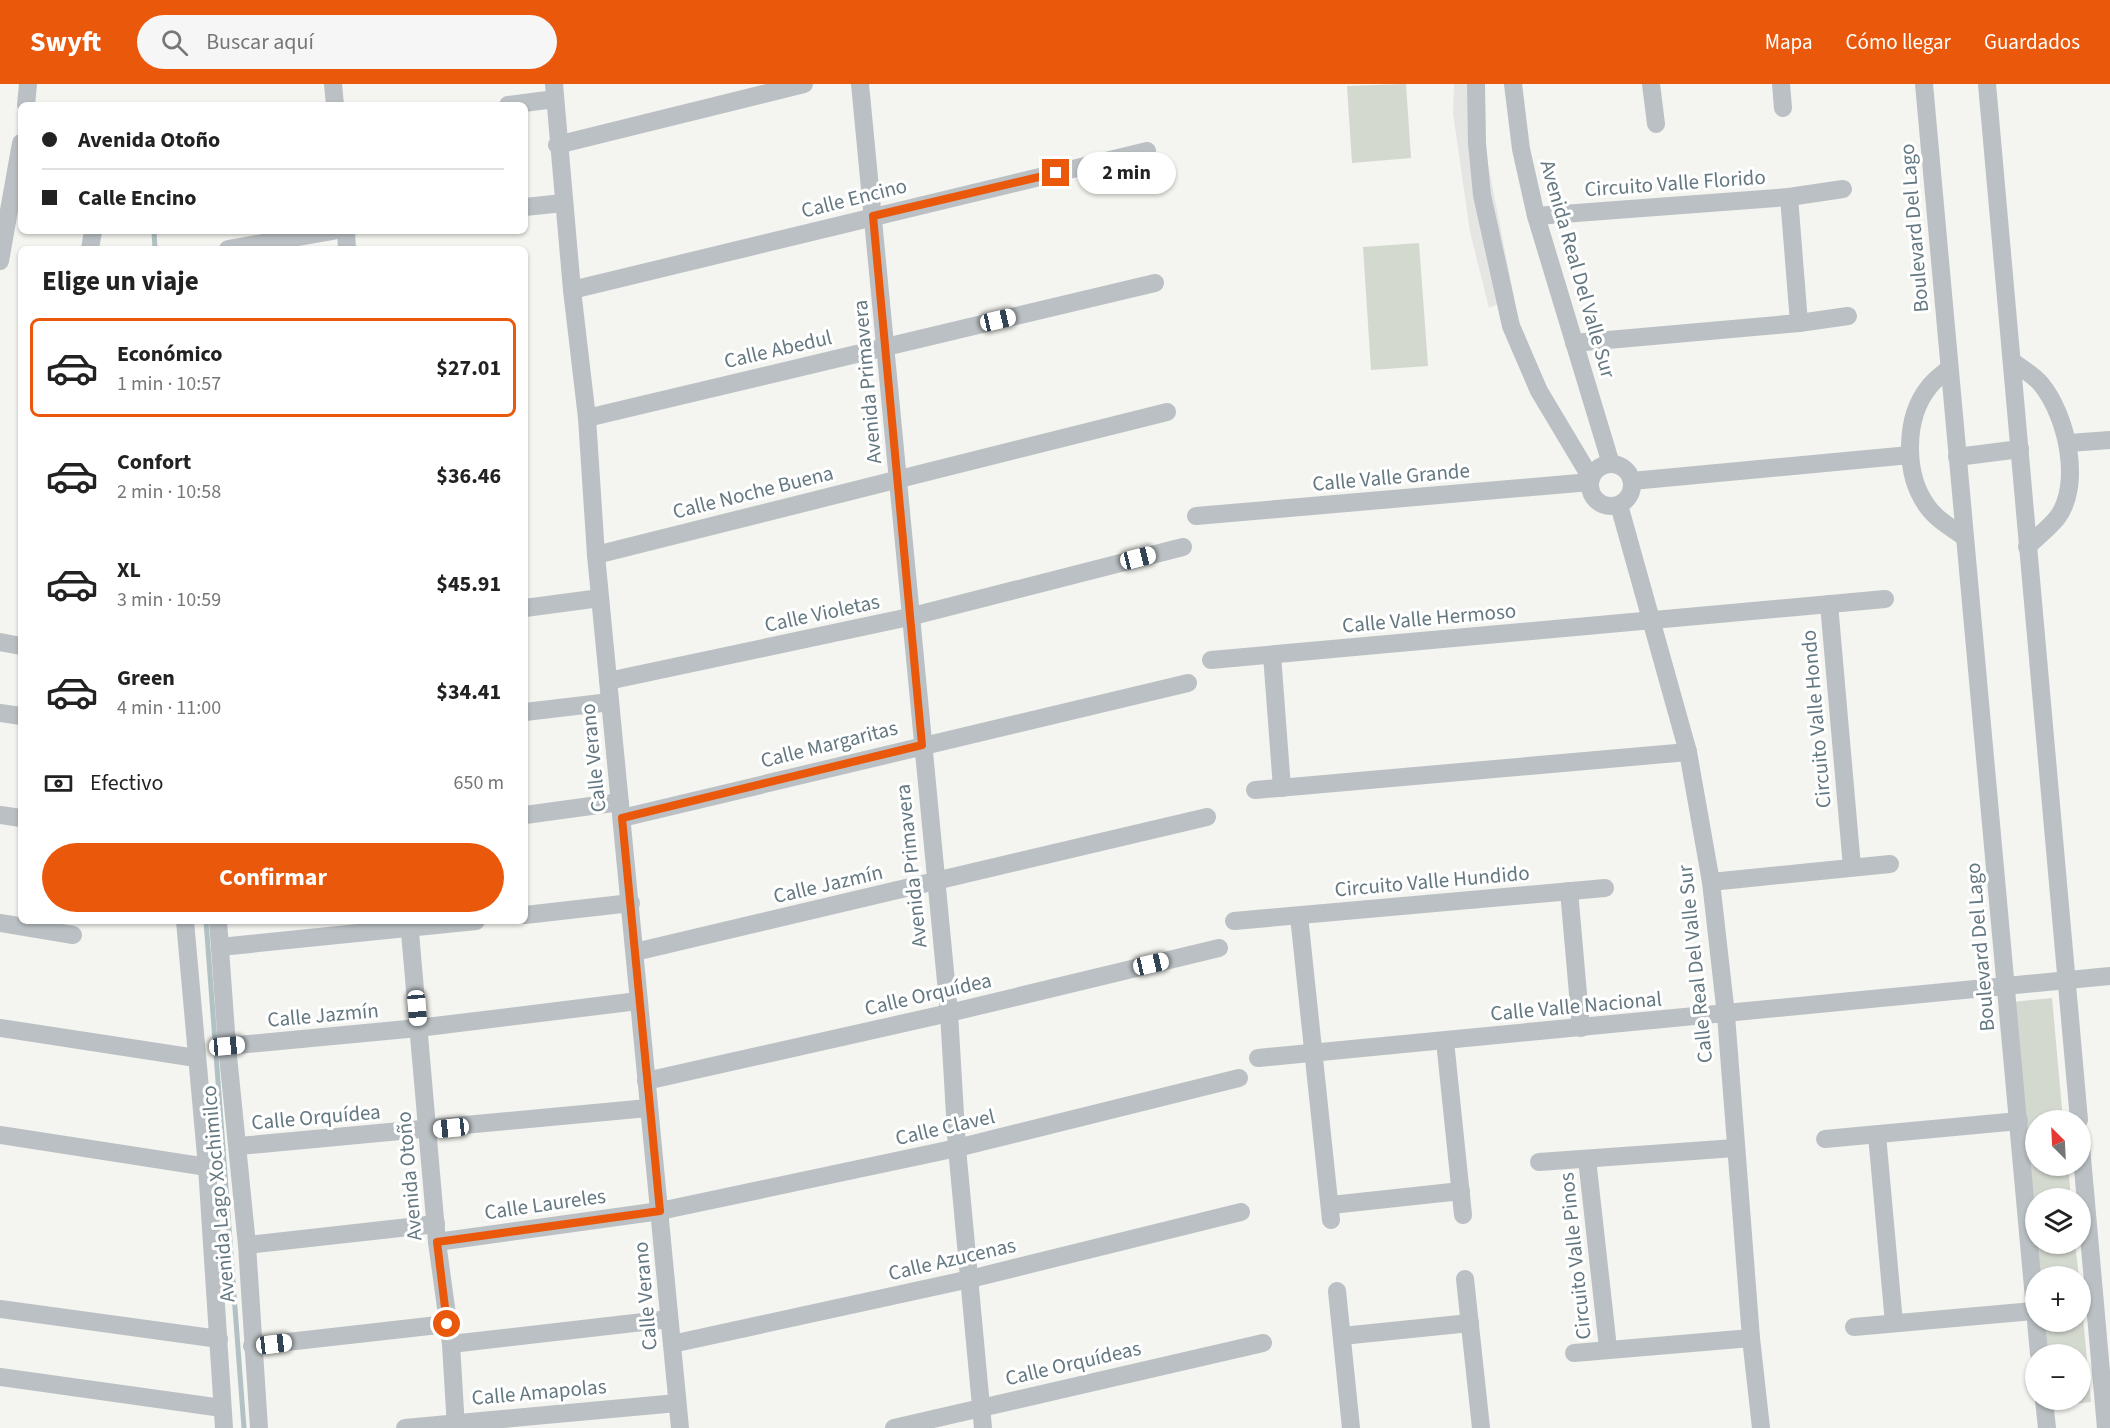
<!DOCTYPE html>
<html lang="es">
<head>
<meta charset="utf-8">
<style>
  body { margin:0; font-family:"Source Sans 3",sans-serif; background:#f6f6f6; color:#222; height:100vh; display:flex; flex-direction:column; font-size:22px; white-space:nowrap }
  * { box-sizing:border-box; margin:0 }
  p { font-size:20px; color:#767676 }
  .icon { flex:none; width:33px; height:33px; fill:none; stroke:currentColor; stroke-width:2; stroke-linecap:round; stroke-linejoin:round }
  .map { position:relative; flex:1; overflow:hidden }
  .sheet { position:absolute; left:18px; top:162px; width:510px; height:678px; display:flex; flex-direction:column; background:#fff; border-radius:9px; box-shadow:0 2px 4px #0004 }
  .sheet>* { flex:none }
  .top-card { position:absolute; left:18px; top:18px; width:510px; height:132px; border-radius:9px; box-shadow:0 2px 4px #0004; display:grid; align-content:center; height:132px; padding:0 24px; background:#fff }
  .needle { width:39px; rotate:336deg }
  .fabs { position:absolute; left:2025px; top:1026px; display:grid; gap:12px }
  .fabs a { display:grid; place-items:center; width:66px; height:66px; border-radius:50%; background:#fff; box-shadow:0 2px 4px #0004; font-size:30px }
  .end { position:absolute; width:27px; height:27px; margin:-14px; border:8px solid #ea580c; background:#fff; box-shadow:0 0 0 3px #fff }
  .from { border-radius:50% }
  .bubble { position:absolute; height:42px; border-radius:21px; background:#fff; box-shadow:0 2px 4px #0004; font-size:20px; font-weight:700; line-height:42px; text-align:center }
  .car { position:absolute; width:18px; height:36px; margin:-18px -9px; border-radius:8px; box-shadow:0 0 4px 2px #0007; background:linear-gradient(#fff 24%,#345 0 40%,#fff 0 76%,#345 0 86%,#fff 0) }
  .top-card b { display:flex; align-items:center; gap:21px; height:57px; font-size:22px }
  .top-card b+b { border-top:2px solid #e0e0e0 }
  .top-card i { width:15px; height:15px; background:#222 }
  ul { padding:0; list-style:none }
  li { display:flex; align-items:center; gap:18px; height:99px; margin:0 12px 9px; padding:0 12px; border:3px solid transparent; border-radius:9px }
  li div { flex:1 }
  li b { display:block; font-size:22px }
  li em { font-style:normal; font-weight:700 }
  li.on { border-color:#ea580c }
  li>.icon { width:54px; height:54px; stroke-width:1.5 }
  h2 { padding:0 24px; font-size:27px; line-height:72px }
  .pay { display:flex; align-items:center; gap:15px; height:66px; padding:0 24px; font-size:22px }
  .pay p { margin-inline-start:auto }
  .action { display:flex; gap:12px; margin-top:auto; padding:12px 24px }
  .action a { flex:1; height:69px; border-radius:36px; background:#ea580c; color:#fff; font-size:24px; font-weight:700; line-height:69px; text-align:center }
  header { display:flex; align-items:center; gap:36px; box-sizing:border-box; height:84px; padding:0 30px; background:#ea580c; color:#fff }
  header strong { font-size:28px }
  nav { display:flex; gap:33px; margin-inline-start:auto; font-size:21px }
  .search { width:420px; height:54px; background:#f6f6f6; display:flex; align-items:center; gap:15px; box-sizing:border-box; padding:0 21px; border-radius:33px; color:#767676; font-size:22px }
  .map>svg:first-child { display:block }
</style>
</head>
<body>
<header>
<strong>Swyft</strong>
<div class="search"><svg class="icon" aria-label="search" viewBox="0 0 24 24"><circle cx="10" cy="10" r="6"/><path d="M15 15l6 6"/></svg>Buscar aquí</div>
<nav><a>Mapa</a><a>Cómo llegar</a><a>Guardados</a></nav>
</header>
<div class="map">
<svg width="2110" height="1344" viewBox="0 0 2110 1344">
  <rect width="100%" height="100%" fill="#f4f4f0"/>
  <path fill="#e5e5e4" d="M1454,0H1484L1483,54L1514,213L1489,224L1470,148L1453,29Z"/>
  <g fill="#d4d9d0">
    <path d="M1406,0L1411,74L1352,79L1347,2Z"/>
    <path d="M1419,159L1428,282L1371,286L1363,163Z"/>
    <path d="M2052,914L2063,1036H2036V1082H2068L2071,1114H2036L2035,1149L2013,918Z"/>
    <path d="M2037,1160H2075L2079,1192H2040Z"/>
    <path d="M2081,1212L2091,1318L2052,1322V1316H2080V1270H2047L2044,1238H2080Z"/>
  </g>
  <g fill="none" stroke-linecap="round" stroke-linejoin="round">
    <g stroke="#b2c2c4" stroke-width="5">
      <path d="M154,147L155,165"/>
      <path d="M206,837L244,1344"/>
    </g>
    <g stroke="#bac0c3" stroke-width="18">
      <path d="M333,0L335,21"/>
      <path d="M554,0L572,206L587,334L596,471L680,1344"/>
      <path d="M860,0L949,929L957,1064L983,1344"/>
      <path d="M1476,0L1477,59L1482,111L1511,242L1539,307L1591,394"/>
      <path d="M1513,0L1521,65L1536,132L1611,380"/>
      <path d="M1651,0L1656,40"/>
      <path d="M1781,0L1783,24"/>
      <path d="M1924,0L2039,1270"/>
      <path d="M1987,0L2079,1036"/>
      <path d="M26,21L28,0"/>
      <path d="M508,21L555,15"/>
      <path d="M557,61L804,0"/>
      <path d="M1789,113L1799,239"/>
      <path d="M525,123L563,119"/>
      <path d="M1536,132L1789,113L1843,105"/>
      <path d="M346,147L347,165"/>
      <path d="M90,165L93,147"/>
      <path d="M228,165L333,147"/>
      <path d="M0,177L21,59"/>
      <path d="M572,206L1147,67"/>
      <path d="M1574,259L1799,239L1848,232"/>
      <path d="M2012,277C2021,284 2034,291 2041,300C2066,330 2083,400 2057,434C2049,444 2037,453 2027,463"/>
      <path d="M1949,284C1943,290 1934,296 1929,303C1904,334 1904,390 1927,422C1936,435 1950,443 1963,452"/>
      <path d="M587,334L1155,199"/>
      <path d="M2069,359L2110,356"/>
      <path d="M1957,373L2020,365"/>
      <circle cx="1611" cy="401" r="21"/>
      <path d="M1632,397L1910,371"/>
      <path d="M1619,421L1688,668L1711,798L1726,931L1751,1254L1761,1344"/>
      <path d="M1196,432L1590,398"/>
      <path d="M596,471L1167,328"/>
      <path d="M1829,520L1852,783"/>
      <path d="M525,524L600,514"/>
      <path d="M0,558L21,562"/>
      <path d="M1272,571L1282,704"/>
      <path d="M1211,576L1885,515"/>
      <path d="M608,597L909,533L1183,463"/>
      <path d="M525,628L610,618"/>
      <path d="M0,629L21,632"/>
      <path d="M1255,706L1688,668"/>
      <path d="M0,731L21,734"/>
      <path d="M525,731L620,718"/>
      <path d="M622,734L1188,599"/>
      <path d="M1711,798L1890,780"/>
      <path d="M1569,807L1581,944"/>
      <path d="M525,831L631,819"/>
      <path d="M1299,832L1331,1136"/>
      <path d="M185,837L207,1083L224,1344"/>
      <path d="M218,837L227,962L247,1161L259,1344"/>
      <path d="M409,837L437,1158L451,1260L456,1344"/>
      <path d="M1234,837L1605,804"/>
      <path d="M0,839L73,851"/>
      <path d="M220,863L476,837"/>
      <path d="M635,868L1207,733"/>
      <path d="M0,944L196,974"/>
      <path d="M1445,957L1463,1131"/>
      <path d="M227,962L418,944L638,917"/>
      <path d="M1258,974L2110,892"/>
      <path d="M646,997L949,929L1219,864"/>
      <path d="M0,1051L207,1083"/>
      <path d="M1877,1051L1894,1239"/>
      <path d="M2080,1051L2106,1344"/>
      <path d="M1825,1055L2019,1037"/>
      <path d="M239,1062L648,1024"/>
      <path d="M1587,1075L1608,1264"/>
      <path d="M1539,1078L1735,1064"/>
      <path d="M1331,1121L1461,1107"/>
      <path d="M437,1158L660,1127L957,1064L1239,994"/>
      <path d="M247,1161L436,1140"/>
      <path d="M1465,1195L1481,1344"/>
      <path d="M1337,1207L1351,1344"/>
      <path d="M0,1225L219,1255"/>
      <path d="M1854,1243L2033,1227"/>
      <path d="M1342,1252L1470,1239"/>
      <path d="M451,1260L669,1235"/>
      <path d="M672,1260L970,1195L1241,1128"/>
      <path d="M252,1262L447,1240"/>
      <path d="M1574,1269L1751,1254"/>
      <path d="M0,1293L222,1324"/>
      <path d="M2044,1316L2047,1344"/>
      <path d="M405,1344L677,1319"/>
      <path d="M894,1344L1263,1259"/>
    </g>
  </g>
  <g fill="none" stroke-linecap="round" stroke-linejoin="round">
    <path stroke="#ea580c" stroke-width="8" d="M447,1240L437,1158L660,1127L622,734L922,661L873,132L1056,89"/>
  </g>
  <g text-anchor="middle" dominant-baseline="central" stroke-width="6" stroke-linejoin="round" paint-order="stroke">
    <g font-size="21" fill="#647881" stroke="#fff">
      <text transform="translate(1675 99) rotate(-4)">Circuito Valle Florido</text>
      <text transform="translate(854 114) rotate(-14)">Calle Encino</text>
      <text transform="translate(1914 144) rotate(-95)">Boulevard Del Lago</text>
      <text transform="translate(1578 185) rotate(74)">Avenida Real Del Valle Sur</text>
      <text transform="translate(778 265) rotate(-13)">Calle Abedul</text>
      <text transform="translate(867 298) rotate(-95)">Avenida Primavera</text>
      <text transform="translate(1391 393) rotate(-5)">Calle Valle Grande</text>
      <text transform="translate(753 408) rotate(-14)">Calle Noche Buena</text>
      <text transform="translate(822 529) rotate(-12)">Calle Violetas</text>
      <text transform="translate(1429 534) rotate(-5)">Calle Valle Hermoso</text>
      <text transform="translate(1816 635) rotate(-95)">Circuito Valle Hondo</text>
      <text transform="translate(829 660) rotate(-14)">Calle Margaritas</text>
      <text transform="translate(593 674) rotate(-96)">Calle Verano</text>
      <text transform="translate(911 782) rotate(-96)">Avenida Primavera</text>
      <text transform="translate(1432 797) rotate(-5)">Circuito Valle Hundido</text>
      <text transform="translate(828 800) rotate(-13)">Calle Jazmín</text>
      <text transform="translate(1980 863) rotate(-95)">Boulevard Del Lago</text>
      <text transform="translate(1695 880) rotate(-96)">Calle Real Del Valle Sur</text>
      <text transform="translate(928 910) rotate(-13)">Calle Orquídea</text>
      <text transform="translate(1576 922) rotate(-5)">Calle Valle Nacional</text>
      <text transform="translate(323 931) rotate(-5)">Calle Jazmín</text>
      <text transform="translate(316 1033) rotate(-5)">Calle Orquídea</text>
      <text transform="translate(945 1043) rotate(-13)">Calle Clavel</text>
      <text transform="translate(409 1092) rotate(-95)">Avenida Otoño</text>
      <text transform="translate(218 1110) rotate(-95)">Avenida Lago Xochimilco</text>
      <text transform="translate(545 1120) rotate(-8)">Calle Laureles</text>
      <text transform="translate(1575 1172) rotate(-96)">Circuito Valle Pinos</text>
      <text transform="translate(952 1175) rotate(-13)">Calle Azucenas</text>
      <text transform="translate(645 1212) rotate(-95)">Calle Verano</text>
      <text transform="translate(1073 1279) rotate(-13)">Calle Orquídeas</text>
      <text transform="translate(539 1308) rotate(-5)">Calle Amapolas</text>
    </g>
  </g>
</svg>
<div class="fabs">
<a><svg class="needle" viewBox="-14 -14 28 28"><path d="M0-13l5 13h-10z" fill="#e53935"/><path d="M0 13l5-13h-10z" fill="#767676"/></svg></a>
<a><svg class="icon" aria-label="layers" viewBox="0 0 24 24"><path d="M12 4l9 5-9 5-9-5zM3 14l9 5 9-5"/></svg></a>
<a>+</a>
<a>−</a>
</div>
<i class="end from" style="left:447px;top:1240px"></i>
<i class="end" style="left:1056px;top:89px"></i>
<div class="bubble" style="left:1077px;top:68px;width:99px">2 min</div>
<i class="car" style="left:998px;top:236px;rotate:77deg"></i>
<i class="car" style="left:1138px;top:474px;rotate:76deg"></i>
<i class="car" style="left:1151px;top:880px;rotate:77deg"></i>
<i class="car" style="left:417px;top:924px;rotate:175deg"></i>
<i class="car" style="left:227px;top:962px;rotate:85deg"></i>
<i class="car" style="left:451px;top:1044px;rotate:264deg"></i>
<i class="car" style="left:274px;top:1260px;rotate:83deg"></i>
<div class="top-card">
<b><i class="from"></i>Avenida Otoño</b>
<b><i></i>Calle Encino</b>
</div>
<section class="sheet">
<h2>Elige un viaje</h2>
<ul>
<li class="on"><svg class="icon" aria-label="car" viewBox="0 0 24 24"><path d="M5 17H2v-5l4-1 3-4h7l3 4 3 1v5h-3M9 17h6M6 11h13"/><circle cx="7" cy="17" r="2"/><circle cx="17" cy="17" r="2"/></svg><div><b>Económico</b><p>1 min · 10:57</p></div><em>$27.01</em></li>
<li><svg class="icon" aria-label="car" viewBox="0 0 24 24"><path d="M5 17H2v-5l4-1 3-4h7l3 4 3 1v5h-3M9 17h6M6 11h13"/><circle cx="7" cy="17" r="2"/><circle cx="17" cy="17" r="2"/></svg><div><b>Confort</b><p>2 min · 10:58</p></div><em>$36.46</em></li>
<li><svg class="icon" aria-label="car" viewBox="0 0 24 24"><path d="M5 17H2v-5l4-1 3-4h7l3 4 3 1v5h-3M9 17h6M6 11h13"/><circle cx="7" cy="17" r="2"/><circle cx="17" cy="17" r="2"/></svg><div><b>XL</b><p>3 min · 10:59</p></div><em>$45.91</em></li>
<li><svg class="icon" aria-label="car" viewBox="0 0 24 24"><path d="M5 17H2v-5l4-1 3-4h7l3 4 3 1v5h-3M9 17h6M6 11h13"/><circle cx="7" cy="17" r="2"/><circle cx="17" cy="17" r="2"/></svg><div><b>Green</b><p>4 min · 11:00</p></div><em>$34.41</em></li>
</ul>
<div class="pay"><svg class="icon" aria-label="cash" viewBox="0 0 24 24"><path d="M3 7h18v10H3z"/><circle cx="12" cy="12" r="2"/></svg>Efectivo<p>650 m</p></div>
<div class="action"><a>Confirmar</a></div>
</section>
</div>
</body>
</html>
